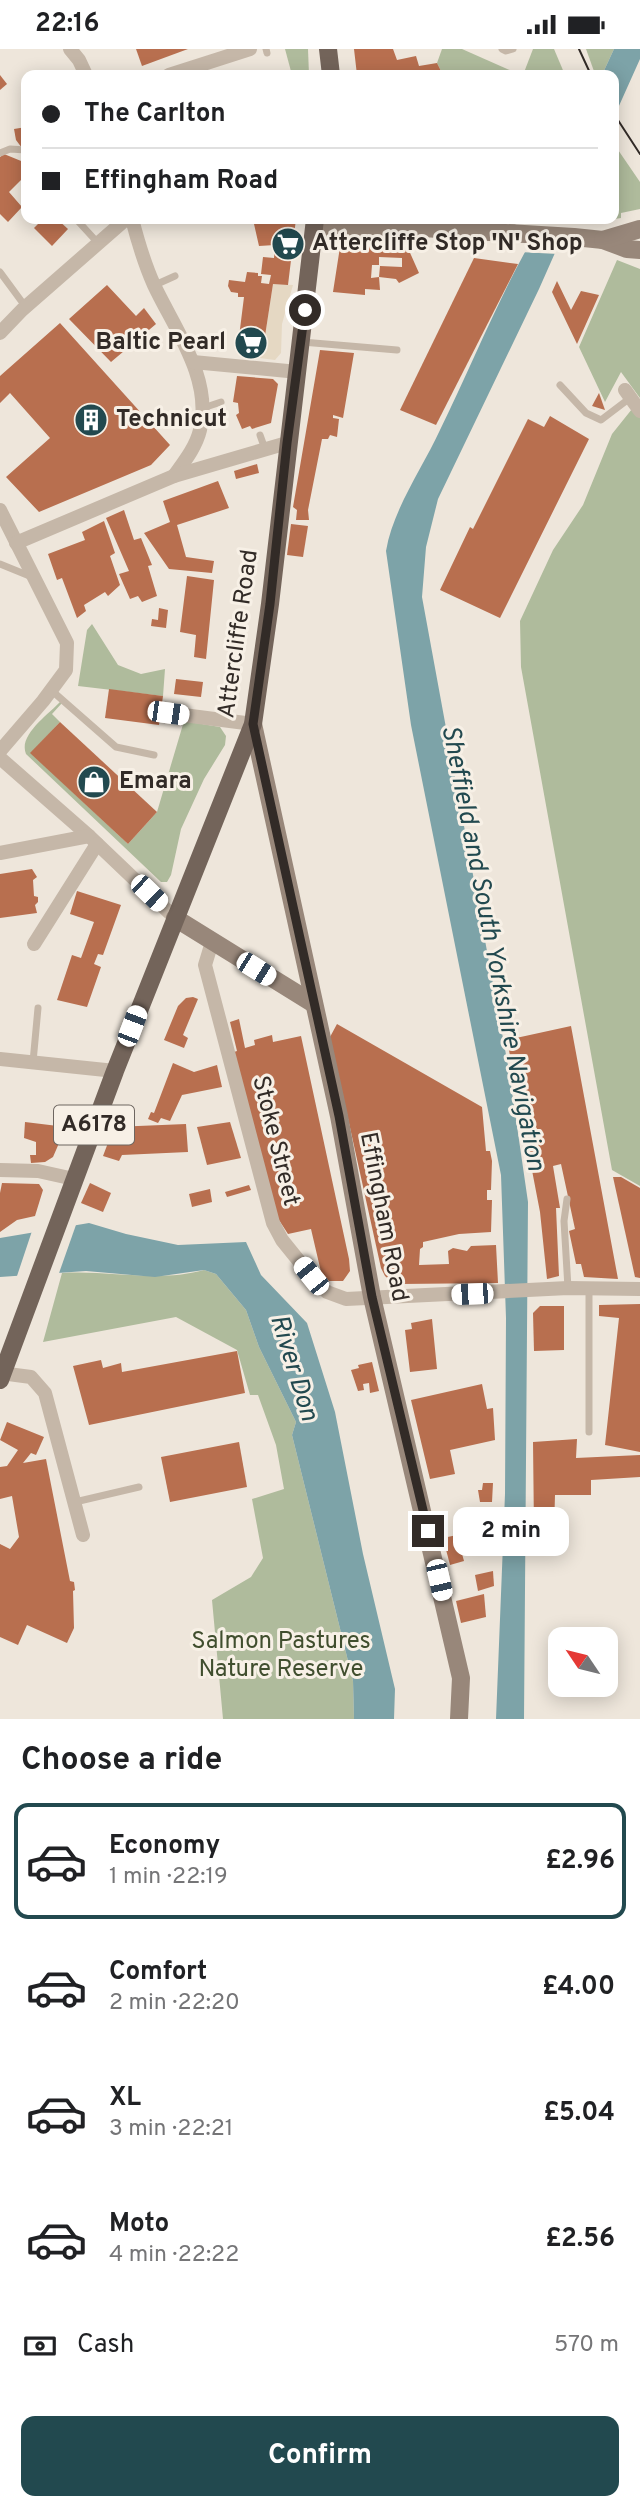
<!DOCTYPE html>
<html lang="en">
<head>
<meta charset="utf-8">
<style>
  body { margin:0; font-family:Overpass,sans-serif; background:#f2f2f2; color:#202124; height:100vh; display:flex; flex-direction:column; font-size:26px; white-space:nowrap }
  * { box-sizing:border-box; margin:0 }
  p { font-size:23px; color:#757577 }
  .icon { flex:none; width:38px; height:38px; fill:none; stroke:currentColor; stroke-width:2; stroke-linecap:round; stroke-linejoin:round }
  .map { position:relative; height:1670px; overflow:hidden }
  .panel { display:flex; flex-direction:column; background:#fff; flex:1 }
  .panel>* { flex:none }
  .guide { position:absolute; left:21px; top:21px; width:598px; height:154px; border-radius:14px; box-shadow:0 4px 18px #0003; display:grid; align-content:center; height:154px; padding:0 21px; background:#fff }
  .needle { width:46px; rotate:305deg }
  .tools { position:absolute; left:548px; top:1578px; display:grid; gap:14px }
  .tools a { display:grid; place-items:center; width:70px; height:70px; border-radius:14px; background:#fff; box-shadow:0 4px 18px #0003; font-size:35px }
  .end { position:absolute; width:32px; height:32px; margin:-16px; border:9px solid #322b27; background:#fff; box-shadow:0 0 0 4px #fff }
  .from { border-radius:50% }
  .bubble { position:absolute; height:49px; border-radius:14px; background:#fff; box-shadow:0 4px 18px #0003; font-size:23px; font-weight:700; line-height:49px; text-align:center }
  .car { position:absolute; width:21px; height:42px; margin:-21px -10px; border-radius:9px; box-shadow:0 0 5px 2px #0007; background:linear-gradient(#fff 24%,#345 0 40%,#fff 0 76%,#345 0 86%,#fff 0) }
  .guide b { display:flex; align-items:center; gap:24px; height:66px; font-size:26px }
  .guide b+b { border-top:2px solid #e0e0e0 }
  .guide i { width:18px; height:18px; background:#202124 }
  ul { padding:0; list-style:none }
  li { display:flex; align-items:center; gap:21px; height:116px; margin:0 14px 10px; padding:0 7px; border:4px solid transparent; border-radius:14px }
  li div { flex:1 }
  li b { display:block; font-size:26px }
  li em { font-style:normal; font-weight:700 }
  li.active { border-color:#22494f }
  li>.icon { width:63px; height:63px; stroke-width:1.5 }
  h2 { padding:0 21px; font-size:32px; line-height:84px }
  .pay { display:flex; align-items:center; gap:18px; height:77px; padding:0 21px; font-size:26px }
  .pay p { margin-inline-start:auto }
  .button { display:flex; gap:14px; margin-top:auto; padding:14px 21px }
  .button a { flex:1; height:80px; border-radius:14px; background:#22494f; color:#fff; font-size:28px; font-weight:700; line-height:80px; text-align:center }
  .status { display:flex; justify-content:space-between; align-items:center; height:49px; padding:0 35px; background:#fff; direction:ltr }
  .status svg { height:19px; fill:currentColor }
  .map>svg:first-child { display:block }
</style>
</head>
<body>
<div class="status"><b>22:16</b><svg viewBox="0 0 49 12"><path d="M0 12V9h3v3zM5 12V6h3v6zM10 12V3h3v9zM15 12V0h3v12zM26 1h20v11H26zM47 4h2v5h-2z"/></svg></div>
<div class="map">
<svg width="640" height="1670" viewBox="0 0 640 1670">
  <rect width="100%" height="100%" fill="#eee6db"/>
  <g fill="#afbb9c">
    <path d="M285,0H308L309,26H292Z"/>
    <path d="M442,0H462L521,26H443L437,14Z"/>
    <path d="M533,0H554L565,26H523Z"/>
    <path d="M586,0H614L602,26L595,25Z"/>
    <path d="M614,95L640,133V160L621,164V169L602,172L569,171L614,170Z"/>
    <path d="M617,211L640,220V349L621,323L605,353L579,298Z"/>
    <path d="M640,350V1137L612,1121L521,618L520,572L553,501L583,456L612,385Z"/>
    <path d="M92,575L118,616L141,625L165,620L163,647L78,637L87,581Z"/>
    <path d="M60,653L62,654L52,665L60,673L31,704L128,795L157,763L184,672L220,678L226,687L225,696L204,730L181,780L171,826L167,833H161L26,705C18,686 49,665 60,653Z"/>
    <path d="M204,1221L216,1225L246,1261L259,1298L296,1373L292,1386L353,1632L354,1670H223L212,1551L251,1528L263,1509L252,1450L284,1440L276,1396L258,1346H250L237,1301L176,1268L43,1293L62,1224C109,1221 158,1234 204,1221Z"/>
  </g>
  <path fill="#e5d8c3" d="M273,235L293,236L282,275L281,304L275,311L252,308V306L263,300Z"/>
  <g fill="#7da3a8">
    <path d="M614,0H640V10L614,68V26H602Z"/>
    <path d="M544,170H570L539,240L438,450L426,498L422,548L509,1022L528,1153L524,1670H496L505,1445L506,1269L501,1126L411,676L386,502C393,460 422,420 440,381C475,310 503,237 544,170Z"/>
    <path d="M89,1174L126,1185L178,1196L246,1193L261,1226L307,1274L335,1363L363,1505L395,1640L394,1670H354L353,1632L292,1386L296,1373L259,1298L246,1261L216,1225L204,1221L155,1228L86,1222L0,1228V1189Z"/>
  </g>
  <g fill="#eee6db">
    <path d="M540,170L573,171L557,205L520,203Z"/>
    <path d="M74,1172L77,1173L58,1227L16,1230L33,1179Z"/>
  </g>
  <g fill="#b86f4f">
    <path d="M136,0H188L142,17Z"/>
    <path d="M354,0H393L397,11L416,7L419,17L437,14L443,26H357Z"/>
    <path d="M0,26L7,35L0,41Z"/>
    <path d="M26,78V97L22,99L16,91L14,80Z"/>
    <path d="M4,105L26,114V126L9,143L22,158L8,173L0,165V108Z"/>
    <path d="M43,170H57L68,180L52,197L34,179Z"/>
    <path d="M248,170H296L288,236L273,235L263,300L252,306L237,304L244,248H238V244L231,243L228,237L229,231L245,233L247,223L258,224V227H262L261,234L269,235L271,226L261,225L263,208L274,209L275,196L259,197L254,175H248Z"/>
    <path d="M347,194L407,197L419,224L399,234L396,230L379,228L380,217L402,218V209L379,208V216H372L371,229L379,228L380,241L365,240V246L333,243L340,198Z"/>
    <path d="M474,209L518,215L436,376L400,361Z"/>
    <path d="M557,232L571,261L581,242L599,246L577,295L552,243Z"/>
    <path d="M107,236L136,267L144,259L156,275L111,313L69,270Z"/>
    <path d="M60,274L170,396L151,416L39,463L6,428L50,389L10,344L0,354V327Z"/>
    <path d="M320,301L354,304L343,369L333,366V369L339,370L337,388L330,386L328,390H322L308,461L309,471H296L297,461L293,458Z"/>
    <path d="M237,327L273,330L278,335L271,374L252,380L250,377L242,380L236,366L239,364L238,354L233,353Z"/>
    <path d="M599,344L605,361L592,357Z"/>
    <path d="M550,367L589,390L500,569L440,541L470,478L473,480L528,370L544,378Z"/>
    <path d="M257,415L259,424L236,430L234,422Z"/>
    <path d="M218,432L229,459L177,476L186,508L214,512L212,524L169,520L144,484L170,473L163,452Z"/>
    <path d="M124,461L134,491L141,489L152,516L148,517L157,547L142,553L138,547L130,550L119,525L129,522L106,469Z"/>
    <path d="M104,472L115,504L110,507L120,536L108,547L105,543L84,556L86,562L77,569L62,529L57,531L48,505L85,491L82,483Z"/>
    <path d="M291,475L308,477L303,508L287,506Z"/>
    <path d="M187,527L214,531L206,610L194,608L196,586L180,583Z"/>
    <path d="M159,559L168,561L166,579L151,577L152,570L158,571Z"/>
    <path d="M176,630L203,633L201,648L174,645Z"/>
    <path d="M109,640L163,647L159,676L105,669Z"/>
    <path d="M60,673L157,763L128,795L30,704Z"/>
    <path d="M32,820L37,828L33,831L34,847L38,848V853L35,856L37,864L0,869V825Z"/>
    <path d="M77,842L121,856L103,906L98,905L94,915L101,918L87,958L57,951L72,906L81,909L94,873L70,865Z"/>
    <path d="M193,948L198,950L183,986L188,989L184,999L164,991L178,957L186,949Z"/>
    <path d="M239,970L245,999L255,996L254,991L272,986L273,993L301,987L349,1210L350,1222L343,1232H329L321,1223L311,1180L288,1185L277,1168L234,1003L237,1002L230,973Z"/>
    <path d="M337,975L482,1058L486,1102H490L492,1112L491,1141H487V1151H492L491,1183L459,1185L423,1193V1198L420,1200L419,1216L449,1215L448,1202L453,1199L467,1202L471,1197L496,1196L498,1234L400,1235L391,1232L385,1227L381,1219L330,988Z"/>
    <path d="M571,977L618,1230L584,1228L581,1215H576L569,1182L575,1180L561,1115L553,1117L560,1159H556L559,1227L547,1230L540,1163L507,991Z"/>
    <path d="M173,1014L194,1023L217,1016L222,1038L182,1046L170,1072L161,1069L158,1074L148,1070L151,1063L154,1064Z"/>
    <path d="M25,1073L66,1078L53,1108L45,1113L31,1114L30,1106H36V1093L24,1089Z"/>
    <path d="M230,1073L241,1109L207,1116L197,1078Z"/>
    <path d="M186,1075L188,1103L122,1106L119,1112L103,1107L114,1078Z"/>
    <path d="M613,1128H621L640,1139V1229L635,1228Z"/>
    <path d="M2,1134L39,1135L43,1141L35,1167L17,1171L0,1183V1144Z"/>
    <path d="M90,1134L111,1144L103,1163L81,1154Z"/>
    <path d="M249,1136L251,1141L227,1148L225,1143Z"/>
    <path d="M210,1140L212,1153L192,1158L189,1145Z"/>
    <path d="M640,1255V1403L605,1396L619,1269L599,1267V1256Z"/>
    <path d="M540,1257H564V1301L534,1302L533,1264Z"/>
    <path d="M432,1270L437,1320L410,1323L405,1281L412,1280L411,1274Z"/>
    <path d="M237,1302L245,1344L89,1376L73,1317L101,1311L103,1319L121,1314L122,1323Z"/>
    <path d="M372,1313L379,1342L370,1344L369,1334L363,1335L364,1341L358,1342L351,1321L359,1319L358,1316Z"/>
    <path d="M482,1335L487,1360L493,1359L495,1391L450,1401L455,1425L430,1430L411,1351Z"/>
    <path d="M7,1373L44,1388L36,1406L31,1404L23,1414L46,1410L70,1532L74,1533L75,1541L73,1542L74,1579L67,1594L27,1576L18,1596L0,1588V1495L10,1500L19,1488L12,1447L0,1450V1418L7,1417L18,1401L0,1391Z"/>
    <path d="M577,1390L576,1409L640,1406V1428L591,1431V1446H555L554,1481L534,1480L533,1393Z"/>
    <path d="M239,1393L247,1438L170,1453L161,1408Z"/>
    <path d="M483,1434H493L492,1453H480L478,1441H482Z"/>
    <path d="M457,1486L464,1512L450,1516L443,1489Z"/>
    <path d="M493,1522L494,1537L478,1542L475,1526Z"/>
    <path d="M484,1545L486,1568L461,1574L456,1552Z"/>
  </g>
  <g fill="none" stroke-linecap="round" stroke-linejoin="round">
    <g stroke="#c5b7a8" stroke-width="7">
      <path d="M266,0L267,4"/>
      <path d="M502,0L506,2L513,0"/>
      <path d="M0,104L10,100L26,101"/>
      <path d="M76,170L98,194"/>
      <path d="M512,184V170"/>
      <path d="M0,223L25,257"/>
      <path d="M155,236L175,227"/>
      <path d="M302,293L397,301"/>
      <path d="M560,336L586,364L601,371L630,349"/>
      <path d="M203,359L221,353"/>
      <path d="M260,386L265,400"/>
      <path d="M0,515L32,528"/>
      <path d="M51,641L116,698L154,706"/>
      <path d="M33,1013L38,959"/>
      <path d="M567,1150L564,1172L568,1239"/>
      <path d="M589,1240V1383"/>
      <path d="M75,1453L139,1438"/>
    </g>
    <g stroke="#c5b7a8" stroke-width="14">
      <path d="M70,0L79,11L86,26"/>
      <path d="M169,26L250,0"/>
      <path d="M132,170C138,193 144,214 154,236C174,279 213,330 200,381C196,398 184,413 174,427"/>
      <path d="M0,284L22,261L126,170"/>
      <path d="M193,313L298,323"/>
      <path d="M625,341L640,362"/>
      <path d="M0,461L67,594L66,621L43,652L0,702"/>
      <path d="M16,494L174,427L287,394"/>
      <path d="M168,664L253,675"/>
      <path d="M0,709L89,787L175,869"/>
      <path d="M0,804L89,787"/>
      <path d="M212,893L205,916L273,1174L282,1191L311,1227L327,1243L346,1250L568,1239L640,1240"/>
      <path d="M34,895L97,795"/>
      <path d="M0,1010L115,1022"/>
      <path d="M0,1121L38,1122L74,1130"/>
      <path d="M0,1324L31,1328L45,1344L83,1486"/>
    </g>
    <g stroke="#98877a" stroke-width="18">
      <path d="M316,179L357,181L389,177L574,188L603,191L627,200L640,201"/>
      <path d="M603,191L640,180"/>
      <path d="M253,675L339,1067L372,1248L461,1629L459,1670"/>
      <path d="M175,869L314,955"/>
    </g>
    <g stroke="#73645a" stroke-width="18">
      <path d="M328,0L331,26"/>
      <path d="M0,1331L115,1022L253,675L270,555L315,170"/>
    </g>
    <g stroke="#322b27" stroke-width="2">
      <path d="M579,0L591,26"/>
      <path d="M614,65L640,105"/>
    </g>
  </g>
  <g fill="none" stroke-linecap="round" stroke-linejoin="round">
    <path stroke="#322b27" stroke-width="9" d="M305,261L287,394L270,555L253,675L339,1067L372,1248L428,1482"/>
  </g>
  <defs>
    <symbol id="supermarket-disc" viewBox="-11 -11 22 22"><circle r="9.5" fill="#22494f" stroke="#f7f0e6"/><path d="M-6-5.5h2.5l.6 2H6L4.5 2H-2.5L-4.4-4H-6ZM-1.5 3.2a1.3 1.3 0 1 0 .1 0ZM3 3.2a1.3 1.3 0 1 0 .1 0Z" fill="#fff"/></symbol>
    <symbol id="building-disc" viewBox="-11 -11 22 22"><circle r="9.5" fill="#22494f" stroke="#f7f0e6"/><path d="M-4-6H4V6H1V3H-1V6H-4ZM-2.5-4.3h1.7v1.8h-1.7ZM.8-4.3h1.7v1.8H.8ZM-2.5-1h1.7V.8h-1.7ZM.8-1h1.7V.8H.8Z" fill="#fff"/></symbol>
    <symbol id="shop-disc" viewBox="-11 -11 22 22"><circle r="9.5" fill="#22494f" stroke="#f7f0e6"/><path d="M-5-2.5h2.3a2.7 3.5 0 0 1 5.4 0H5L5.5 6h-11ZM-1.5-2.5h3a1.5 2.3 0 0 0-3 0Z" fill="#fff"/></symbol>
  </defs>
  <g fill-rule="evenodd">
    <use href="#supermarket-disc" x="269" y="176" width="38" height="38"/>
    <use href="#supermarket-disc" x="232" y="275" width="38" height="38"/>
    <use href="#building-disc" x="72" y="352" width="38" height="38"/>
    <use href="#shop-disc" x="75" y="714" width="38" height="38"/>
  </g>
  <g text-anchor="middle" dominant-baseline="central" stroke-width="6" stroke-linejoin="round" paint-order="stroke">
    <rect fill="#f7f0e6" stroke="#6d6660" stroke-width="2" x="54" y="1056.5" width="80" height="39" rx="5"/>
    <g font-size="23" font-weight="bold" fill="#322b27">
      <text x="94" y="1076">A6178</text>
    </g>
    <g font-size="24" font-weight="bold" fill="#322b27" stroke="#f7f0e6" text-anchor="start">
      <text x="312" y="195">Attercliffe Stop 'N' Shop</text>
      <text x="226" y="294" text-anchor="end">Baltic Pearl</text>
      <text x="116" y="371">Technicut</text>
      <text x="119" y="733">Emara</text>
    </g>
    <g font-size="24" fill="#322b27" stroke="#f7f0e6">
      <text transform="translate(239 585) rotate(-82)">Attercliffe Road</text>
      <text transform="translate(275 1092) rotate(76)">Stoke Street</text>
      <text transform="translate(383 1168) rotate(79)">Effingham Road</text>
    </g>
    <g font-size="24" fill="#404e2e" stroke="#f7f0e6">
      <text x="281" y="1593">Salmon Pastures<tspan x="281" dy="28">Nature Reserve</tspan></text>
    </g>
    <g font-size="26" font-style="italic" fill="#22494f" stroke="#f7f0e6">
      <text transform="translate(492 899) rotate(79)">Sheffield and South Yorkshire Navigation</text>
      <text transform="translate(293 1319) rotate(73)">River Don</text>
    </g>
  </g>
</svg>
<div class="tools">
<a><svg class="needle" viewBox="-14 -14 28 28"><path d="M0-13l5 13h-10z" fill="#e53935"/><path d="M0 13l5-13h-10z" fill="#757577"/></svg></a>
</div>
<i class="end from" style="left:305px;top:261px"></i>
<i class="end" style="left:428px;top:1482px"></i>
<div class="bubble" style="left:453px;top:1458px;width:116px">2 min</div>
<i class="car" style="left:168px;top:664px;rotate:98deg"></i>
<i class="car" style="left:149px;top:844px;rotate:134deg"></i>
<i class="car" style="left:256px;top:920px;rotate:122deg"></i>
<i class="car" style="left:132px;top:977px;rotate:21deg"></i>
<i class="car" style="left:311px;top:1227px;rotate:321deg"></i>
<i class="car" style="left:472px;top:1245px;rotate:268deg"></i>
<i class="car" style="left:439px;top:1531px;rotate:167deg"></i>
<div class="guide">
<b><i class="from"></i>The Carlton</b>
<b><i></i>Effingham Road</b>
</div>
</div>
<section class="panel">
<h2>Choose a ride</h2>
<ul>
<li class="active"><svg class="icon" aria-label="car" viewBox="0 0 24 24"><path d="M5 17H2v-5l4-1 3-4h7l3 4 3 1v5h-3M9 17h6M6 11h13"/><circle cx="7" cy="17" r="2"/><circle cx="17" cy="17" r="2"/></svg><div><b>Economy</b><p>1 min · 22:19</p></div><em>£2.96</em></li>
<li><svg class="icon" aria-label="car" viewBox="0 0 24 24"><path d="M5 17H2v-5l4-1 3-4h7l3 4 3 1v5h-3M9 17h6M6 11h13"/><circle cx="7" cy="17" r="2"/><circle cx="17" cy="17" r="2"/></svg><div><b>Comfort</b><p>2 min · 22:20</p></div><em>£4.00</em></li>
<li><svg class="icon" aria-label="car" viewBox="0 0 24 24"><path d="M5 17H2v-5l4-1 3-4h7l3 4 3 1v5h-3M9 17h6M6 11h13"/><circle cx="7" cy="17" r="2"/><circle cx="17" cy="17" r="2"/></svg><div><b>XL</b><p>3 min · 22:21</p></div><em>£5.04</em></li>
<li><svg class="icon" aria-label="car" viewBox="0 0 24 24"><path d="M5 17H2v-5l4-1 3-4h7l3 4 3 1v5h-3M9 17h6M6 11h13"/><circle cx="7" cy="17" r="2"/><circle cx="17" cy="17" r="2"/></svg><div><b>Moto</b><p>4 min · 22:22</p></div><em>£2.56</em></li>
</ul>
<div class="pay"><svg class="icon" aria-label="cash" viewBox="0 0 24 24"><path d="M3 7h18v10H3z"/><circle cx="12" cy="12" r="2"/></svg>Cash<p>570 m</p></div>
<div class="button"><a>Confirm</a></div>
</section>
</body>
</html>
